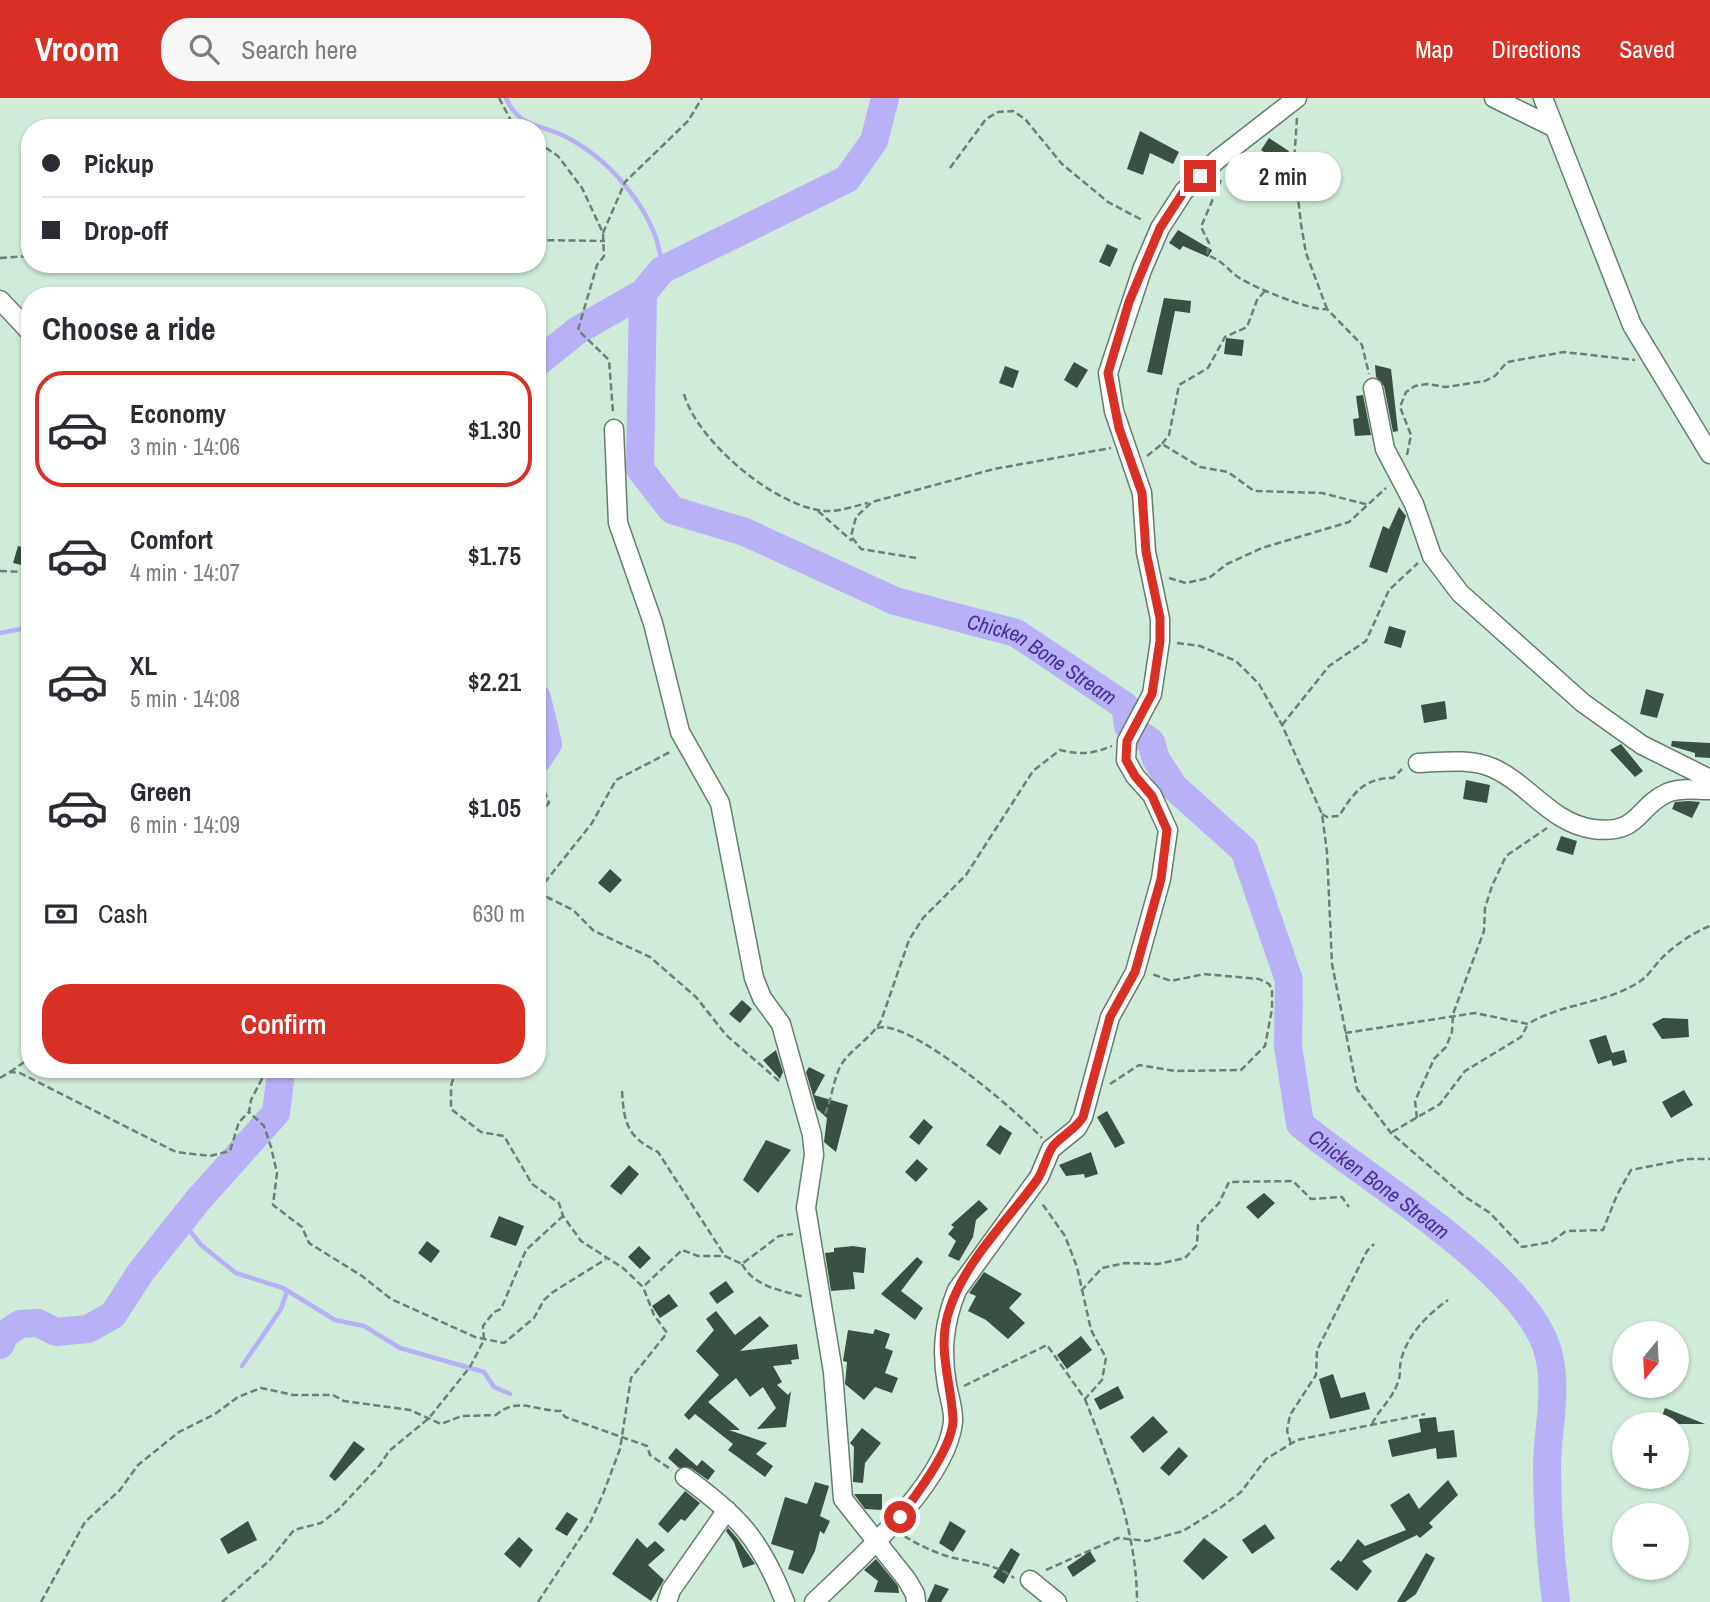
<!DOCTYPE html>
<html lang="en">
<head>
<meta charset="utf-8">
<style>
  body { margin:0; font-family:"Archivo Narrow",sans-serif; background:#f7f7f7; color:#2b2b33; height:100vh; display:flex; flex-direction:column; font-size:26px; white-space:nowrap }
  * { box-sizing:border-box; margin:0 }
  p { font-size:23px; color:#7c7c81 }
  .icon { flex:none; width:38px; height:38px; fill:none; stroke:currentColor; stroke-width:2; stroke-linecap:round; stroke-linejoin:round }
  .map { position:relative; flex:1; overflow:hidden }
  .side { position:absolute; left:21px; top:189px; width:525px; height:791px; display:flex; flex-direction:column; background:#fff; border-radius:28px; box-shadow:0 2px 5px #0004 }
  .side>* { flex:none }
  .hud { position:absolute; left:21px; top:21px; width:525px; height:154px; border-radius:28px; box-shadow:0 2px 5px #0004; display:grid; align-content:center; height:154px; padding:0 21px; background:#fff }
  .needle { width:46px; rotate:198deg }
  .controls { position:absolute; left:1612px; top:1223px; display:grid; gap:14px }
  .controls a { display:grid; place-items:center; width:77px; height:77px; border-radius:50%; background:#fff; box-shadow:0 2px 5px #0004; font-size:35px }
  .end { position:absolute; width:32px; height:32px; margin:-16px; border:9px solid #d93025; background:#fff; box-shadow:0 0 0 4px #fff }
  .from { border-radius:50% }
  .bubble { position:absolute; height:49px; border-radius:24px; background:#fff; box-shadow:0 2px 5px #0004; font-size:23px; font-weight:600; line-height:49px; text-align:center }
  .hud b { display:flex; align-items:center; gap:24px; height:66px; font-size:26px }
  .hud b+b { border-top:2px solid #e1e1e2 }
  .hud i { width:18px; height:18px; background:#2b2b33 }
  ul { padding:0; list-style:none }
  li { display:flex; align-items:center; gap:21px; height:116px; margin:0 14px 10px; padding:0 7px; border:4px solid transparent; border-radius:28px }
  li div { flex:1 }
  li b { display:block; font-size:26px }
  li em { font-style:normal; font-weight:600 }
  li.current { border-color:#d93025 }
  li>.icon { width:63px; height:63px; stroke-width:1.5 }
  h2 { padding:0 21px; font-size:32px; line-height:84px }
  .pay { display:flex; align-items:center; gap:18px; height:77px; padding:0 21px; font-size:26px }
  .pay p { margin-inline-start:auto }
  .button { display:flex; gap:14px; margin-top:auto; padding:14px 21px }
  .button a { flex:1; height:80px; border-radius:28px; background:#d93025; color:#fff; font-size:28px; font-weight:600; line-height:80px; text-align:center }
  header { display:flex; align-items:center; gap:42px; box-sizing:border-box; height:98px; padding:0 35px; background:#d93025; color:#fff }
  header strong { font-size:33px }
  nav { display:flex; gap:38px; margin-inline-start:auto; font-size:24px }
  .search { width:490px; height:63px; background:#f7f7f7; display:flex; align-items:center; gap:18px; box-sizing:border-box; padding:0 24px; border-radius:28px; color:#7c7c81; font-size:26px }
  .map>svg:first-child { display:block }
</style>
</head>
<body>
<header>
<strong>Vroom</strong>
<div class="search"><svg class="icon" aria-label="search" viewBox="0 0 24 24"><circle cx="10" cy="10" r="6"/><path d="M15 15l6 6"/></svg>Search here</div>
<nav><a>Map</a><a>Directions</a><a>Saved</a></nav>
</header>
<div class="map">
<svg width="1710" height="1504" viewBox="0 0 1710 1504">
  <rect width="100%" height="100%" fill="#d0ebd9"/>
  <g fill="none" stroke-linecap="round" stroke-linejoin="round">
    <g stroke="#b8b1f7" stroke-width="4.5">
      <path d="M506,0C519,31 544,26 570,41C615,66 660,120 662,172"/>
      <path d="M0,535L30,529"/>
      <path d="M182,1123L201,1147L236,1175L283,1190L335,1222L364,1228L400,1250L484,1274L494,1289L510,1296"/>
      <path d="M242,1268L281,1211L287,1193"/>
    </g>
    <g stroke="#b8b1f7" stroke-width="28">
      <path id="s1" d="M885,0L874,43L847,81L662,172L643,195L640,371L672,412L745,434L895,503L1016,535L1125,608L1128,628L1151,644L1156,661L1174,689L1244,752L1289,882L1288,948L1300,1026C1364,1080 1527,1175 1548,1254C1558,1291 1548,1328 1547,1366C1547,1412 1550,1458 1556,1504"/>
      <path d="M537,265L578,232L643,195"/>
      <path d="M537,600L548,646L537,662"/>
      <path d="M0,1247L5,1236L20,1226L38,1225L56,1234L88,1231L113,1217L140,1175L198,1102L276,1015L281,974L284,971"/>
    </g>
  </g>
  <g fill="#395042">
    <path d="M1140,33L1179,54L1173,66L1150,55L1143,77L1127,71Z"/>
    <path d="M1269,40L1289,53L1281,65L1261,52Z"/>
    <path d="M1178,132L1212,152L1208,159L1183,148L1180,152L1169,145Z"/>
    <path d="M1107,146L1118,151L1110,169L1099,164Z"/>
    <path d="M1164,200L1191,203L1190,215L1175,213L1162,277L1147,274Z"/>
    <path d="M1226,240L1244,242L1242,258L1224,256Z"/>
    <path d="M1074,264L1088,272L1077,290L1064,282Z"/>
    <path d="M1375,267L1391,271L1398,333L1393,334L1384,288L1376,279Z"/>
    <path d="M1005,268L1019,273L1013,290L999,285Z"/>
    <path d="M1363,297L1371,337L1355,338L1353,321L1359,320L1356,298Z"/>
    <path d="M1399,409L1406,418L1387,475L1369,469L1383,428L1389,431Z"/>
    <path d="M18,448L30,451V469L13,465Z"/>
    <path d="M1389,528L1406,533L1401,550L1384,545Z"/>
    <path d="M1646,591L1664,596L1657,620L1640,616Z"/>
    <path d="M1445,603L1447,621L1424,625L1421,607Z"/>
    <path d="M1672,643L1710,645V660L1695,659V655L1671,648Z"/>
    <path d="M1621,646L1643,673L1635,679L1610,652Z"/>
    <path d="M1466,682L1490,687L1487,705L1463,701Z"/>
    <path d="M1689,703L1700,704L1692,720L1672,711L1675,704Z"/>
    <path d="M1561,738L1577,743L1573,757L1556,752Z"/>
    <path d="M610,771L622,782L610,795L598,785Z"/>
    <path d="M742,902L752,911L740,925L729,916Z"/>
    <path d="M1663,920L1688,921L1689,939L1662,941L1652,926Z"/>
    <path d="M1606,937L1612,955L1624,952L1627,964L1613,968L1611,962L1598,966L1589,942Z"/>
    <path d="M776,952L783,974L780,981L763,962Z"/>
    <path d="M809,969L825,977L814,997L848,1007L836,1054L824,1044L827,1020L817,1011L806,974Z"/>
    <path d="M1684,992L1693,1007L1671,1020L1662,1004Z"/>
    <path d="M1107,1013L1125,1045L1115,1050L1097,1019Z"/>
    <path d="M924,1021L933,1029L919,1047L909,1039Z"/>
    <path d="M1000,1027L1012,1035L1000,1057L986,1047Z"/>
    <path d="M766,1042L791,1052L758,1095L743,1082Z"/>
    <path d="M1091,1054L1098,1076L1085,1080L1084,1076L1066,1078L1059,1067Z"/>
    <path d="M917,1061L928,1071L916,1084L905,1074Z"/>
    <path d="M629,1067L639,1076L621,1097L610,1088Z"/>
    <path d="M1264,1095L1275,1105L1258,1121L1246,1109Z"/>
    <path d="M979,1102L988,1111L976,1122L973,1139L959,1163L948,1158L956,1143L948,1136L954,1129L951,1127Z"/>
    <path d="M499,1118L524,1128L516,1148L490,1139Z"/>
    <path d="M427,1143L440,1153L431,1165L418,1155Z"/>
    <path d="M639,1148L651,1160L640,1171L628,1159Z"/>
    <path d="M853,1148L866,1150L864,1175L853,1174L855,1191L831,1193L825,1155L834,1154V1150Z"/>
    <path d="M917,1159L923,1164L901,1193L923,1210L915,1222L881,1196Z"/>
    <path d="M984,1174L1022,1196L1009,1210L1025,1225L1008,1241L986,1222L968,1213L976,1198L969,1195Z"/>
    <path d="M726,1183L734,1194L717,1206L709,1195Z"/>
    <path d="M669,1196L678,1208L660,1220L652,1208Z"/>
    <path d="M716,1213L735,1237L760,1218L769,1228L740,1253L797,1246L799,1261L791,1262L792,1266L773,1268L782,1284L777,1287L788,1297L791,1293L786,1329L757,1331L776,1310L763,1289L750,1299L736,1280L708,1304L740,1332H729L767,1345L756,1356L773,1368L765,1379L728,1352L733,1346L695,1316L689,1322L684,1317L719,1277L696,1253L714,1232L706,1221Z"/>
    <path d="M875,1231L890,1236L885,1250L893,1253L885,1275L898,1280L892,1295L875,1289L864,1302L845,1286L847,1264L843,1263L848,1232L873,1236Z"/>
    <path d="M1081,1238L1092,1252L1067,1271L1057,1257Z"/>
    <path d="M1333,1276L1341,1300L1365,1294L1370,1311L1330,1321L1319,1281Z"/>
    <path d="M1118,1288L1124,1300L1100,1312L1094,1301Z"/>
    <path d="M1665,1310L1705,1326H1659Z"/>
    <path d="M1153,1318L1168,1334L1143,1355L1130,1339Z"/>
    <path d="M1436,1319L1438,1334L1454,1332L1457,1359L1437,1361L1436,1350L1392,1359L1388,1342L1421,1334L1419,1321Z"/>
    <path d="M862,1330L881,1345L865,1365L863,1385L853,1384L854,1349L850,1345Z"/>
    <path d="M354,1343L365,1351L335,1383L329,1378Z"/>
    <path d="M1179,1349L1188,1358L1169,1378L1160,1370Z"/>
    <path d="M676,1350L697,1368L702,1362L715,1373L708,1382L691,1370H679L668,1360Z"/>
    <path d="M1448,1382L1458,1397L1429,1425L1433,1429L1420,1440L1417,1437L1362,1463L1372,1473L1357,1493L1330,1471L1338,1462L1341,1464L1358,1441L1365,1448L1406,1432L1390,1407L1409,1395L1419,1411Z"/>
    <path d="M815,1384L829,1388L820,1418L830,1423L824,1436L820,1433L815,1453L803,1476L788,1471L794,1453L771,1446L785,1399L807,1406Z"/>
    <path d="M685,1393L700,1405L685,1423L681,1421L668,1435L658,1426Z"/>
    <path d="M854,1396H882V1412L865,1411Z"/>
    <path d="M567,1414L578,1421L567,1438L555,1431Z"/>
    <path d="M248,1423L257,1442L228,1456L220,1441Z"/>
    <path d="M950,1423L966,1433L953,1454L939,1445Z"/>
    <path d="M1265,1426L1275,1440L1252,1456L1242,1442Z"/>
    <path d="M728,1430L737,1440L755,1466L743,1470L734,1444L726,1433Z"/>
    <path d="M519,1439L533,1452L520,1470L504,1456Z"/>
    <path d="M637,1440L647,1450L655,1443L665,1452L648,1467L664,1482L651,1503L612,1476Z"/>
    <path d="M1204,1440L1228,1459L1203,1482L1183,1463Z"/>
    <path d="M1011,1450L1020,1456L1004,1486L993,1479Z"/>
    <path d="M1090,1453L1096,1463L1073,1479L1067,1469Z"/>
    <path d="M1426,1455L1435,1460L1416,1496L1405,1504H1397Z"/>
    <path d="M876,1461L898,1488L899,1495L874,1494L878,1483L864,1472Z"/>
    <path d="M935,1486L949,1491L941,1504H927Z"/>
  </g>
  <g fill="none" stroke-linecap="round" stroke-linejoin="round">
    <defs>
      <g id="minor">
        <path d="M1494,0L1553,29"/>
        <path d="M1543,0L1632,227L1710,356"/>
        <path d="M0,202L30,234"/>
        <path d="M1373,290L1385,351L1414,406L1432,458L1460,495L1583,605L1642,647L1710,681"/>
        <path d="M614,331L618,425L653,525L680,634L720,705L754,880L762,900L781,926L812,1037L814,1057L806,1110L833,1274L843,1401L907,1482L915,1496L916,1504"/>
        <path d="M1418,665C1442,664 1470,660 1493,670C1529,686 1551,725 1593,731C1640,737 1636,709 1667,695C1680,689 1697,692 1710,692"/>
        <path d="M685,1379C740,1419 760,1441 785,1504"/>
        <path d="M1030,1482L1057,1504"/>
        <path d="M667,1504L671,1492L727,1412"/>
        <path d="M814,1504C856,1464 947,1384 953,1324C954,1313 949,1298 947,1287C941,1253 944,1224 957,1192L1039,1079L1051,1051L1077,1030L1083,1019L1110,919L1135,874L1161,781L1168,732L1152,697L1135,678L1126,662L1127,643L1152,596L1160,543V521L1146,454L1142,395L1114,313L1108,275L1142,172L1160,130L1184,93L1217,62L1297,0"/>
      </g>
    </defs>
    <use href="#minor" stroke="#657d6d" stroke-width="21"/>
    <g stroke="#6e8074" stroke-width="2.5" stroke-dasharray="7 3.5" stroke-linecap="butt">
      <path d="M499,0L515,30"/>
      <path d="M1297,20L1294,64L1301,126L1306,155L1327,211"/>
      <path d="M537,44L558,58L582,90L603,135L604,158L597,167L578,232L609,262L613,314"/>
      <path d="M950,70L986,21L998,14L1013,13L1025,21L1062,66L1108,104L1144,123"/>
      <path d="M1221,82L1201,129L1209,145L1207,157C1220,162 1224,167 1234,176C1244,186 1313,214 1327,211L1362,247L1369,276"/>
      <path d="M603,135L625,84L688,23L702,0"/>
      <path d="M537,142L605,143"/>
      <path d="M0,160L30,158"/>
      <path d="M198,166L214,170L235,166"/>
      <path d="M684,296C697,343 775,409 825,413C839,414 854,408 868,405"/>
      <path d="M1162,346L1169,337L1179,287L1208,270L1225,239L1247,229L1257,202L1265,193"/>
      <path d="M1407,357L1411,337L1400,309L1406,294L1415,288L1427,286L1446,289L1485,283L1495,278L1507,264L1564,254L1635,262"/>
      <path d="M1147,358L1162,346L1200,369L1228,374L1254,393L1322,395L1369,407"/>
      <path d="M818,413L852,443"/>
      <path d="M916,460L861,451L851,438L856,419L872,404L994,371L1111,350"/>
      <path d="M0,473L21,474"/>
      <path d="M1169,480L1186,485L1209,480L1227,466L1262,450L1349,424L1386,390"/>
      <path d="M1177,545L1200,548L1236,563L1259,586L1282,627L1322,716L1327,754L1332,866L1357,991L1391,1035L1464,1098L1490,1115L1522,1149L1551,1144L1566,1133L1603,1132L1617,1097L1631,1072L1687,1061H1710"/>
      <path d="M1282,627L1329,568L1366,543L1389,492L1418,465"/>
      <path d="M537,673L549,705L537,719"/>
      <path d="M1322,716L1327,719L1339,718C1353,696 1363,680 1393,680L1402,671"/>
      <path d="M538,793L592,725L616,682L672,653"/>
      <path d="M537,794L573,812L594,833L650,859L696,899L726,937L779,983"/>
      <path d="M537,818L541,807L551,800"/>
      <path d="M877,930C908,919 1019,1015 1042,1040"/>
      <path d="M1345,935L1475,915L1528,926C1562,905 1605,906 1639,884C1649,878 1656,865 1665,857C1677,846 1694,834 1710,828"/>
      <path d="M267,971L251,1002L249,1014L264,1028L271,1049L277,1075L273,1107L302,1129L309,1145L362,1178L391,1201L475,1239L504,1245L534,1220L544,1202L553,1194L606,1161"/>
      <path d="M456,971L451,988V1011L481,1034L504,1038L532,1086L559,1105L563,1118L581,1143L623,1170L643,1189L682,1152L698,1158H725"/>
      <path d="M10,974L30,960"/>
      <path d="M0,980L10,974L20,975L176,1054L210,1058L230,1053L239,1024L249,1014"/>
      <path d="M1110,986L1139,967L1175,973L1241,972L1265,948L1272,911V891L1269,886L1259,881L1204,876L1171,883L1152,876"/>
      <path d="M622,993C624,1025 627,1039 658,1054L725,1158L742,1166L779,1138L793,1136"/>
      <path d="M825,1016C832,1001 834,976 843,964C854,949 871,940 881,923L909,842L923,820L966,777L1033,673L1060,652C1081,657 1092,656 1112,648"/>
      <path d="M1417,1020L1415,1003L1434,961L1446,949L1452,934L1453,916L1484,833L1485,810L1492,788L1506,758L1547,730"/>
      <path d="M1392,1034L1440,1006L1465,973L1521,939L1528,926"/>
      <path d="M742,1166C754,1189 781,1192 804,1199"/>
      <path d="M1081,1193L1102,1170L1125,1165L1158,1166L1185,1160L1197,1147L1198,1127L1219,1105L1229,1084L1293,1083L1311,1101L1342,1099L1349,1109"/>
      <path d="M964,1288L1047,1247L1085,1301L1102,1282L1106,1260L1091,1232L1077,1169L1065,1138L1041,1104"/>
      <path d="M1085,1301C1110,1366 1137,1433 1137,1504"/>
      <path d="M1372,1326C1379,1311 1392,1302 1398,1284C1401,1277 1399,1270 1401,1262C1408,1236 1427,1217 1448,1202"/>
      <path d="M1291,1346L1287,1333L1290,1317L1316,1277L1317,1252L1367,1153L1374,1146"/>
      <path d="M904,1438C919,1447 933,1454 950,1459C972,1465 995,1465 1014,1480"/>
      <path d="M1046,1472L1118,1440L1147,1443L1183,1433L1220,1410L1241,1394L1266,1361L1297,1342L1425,1316"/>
      <path d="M41,1504L85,1424L120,1392L138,1367L179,1334L215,1316L238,1299L261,1290L293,1297H333L344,1303L410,1312L441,1326L462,1318L496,1317C518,1298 534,1313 561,1313L565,1319L647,1348L650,1357L672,1372"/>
      <path d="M222,1504L269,1463L294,1432L321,1425L338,1412L380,1367L389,1353L429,1320L470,1269L484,1242L483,1228L494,1214L501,1211L526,1152L563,1118"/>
      <path d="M538,1504L590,1425L603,1396L620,1351L631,1280L667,1235L654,1217L643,1189"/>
    </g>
    <use href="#minor" stroke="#fff" stroke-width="18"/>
  </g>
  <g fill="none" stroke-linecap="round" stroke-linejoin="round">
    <path stroke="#d93025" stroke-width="9" d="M900,1419C916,1397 954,1348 953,1321C951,1282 936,1249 950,1210C966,1162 1008,1122 1037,1082C1044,1072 1046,1058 1053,1048C1062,1037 1075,1032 1083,1019L1110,919L1135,874L1161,781L1167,732L1152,698L1135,678L1126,662L1127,643L1152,596L1160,543V520L1146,454L1142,395L1119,330L1108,275L1129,204L1160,130L1184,93L1200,78"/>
  </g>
  <g text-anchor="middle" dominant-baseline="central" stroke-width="7" stroke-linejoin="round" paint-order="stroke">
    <g font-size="21" font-style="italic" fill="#483092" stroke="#d0ebd9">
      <text stroke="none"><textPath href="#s1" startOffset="956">Chicken Bone Stream</textPath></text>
      <text stroke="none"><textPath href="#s1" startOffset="1628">Chicken Bone Stream</textPath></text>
    </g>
  </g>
</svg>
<div class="controls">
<a><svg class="needle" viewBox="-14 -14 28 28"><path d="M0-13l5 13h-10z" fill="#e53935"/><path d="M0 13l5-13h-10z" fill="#7c7c81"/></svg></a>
<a>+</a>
<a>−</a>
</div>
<i class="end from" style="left:900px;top:1419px"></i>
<i class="end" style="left:1200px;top:78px"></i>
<div class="bubble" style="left:1225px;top:54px;width:116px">2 min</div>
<div class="hud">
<b><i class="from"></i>Pickup</b>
<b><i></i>Drop-off</b>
</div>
<section class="side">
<h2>Choose a ride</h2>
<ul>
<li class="current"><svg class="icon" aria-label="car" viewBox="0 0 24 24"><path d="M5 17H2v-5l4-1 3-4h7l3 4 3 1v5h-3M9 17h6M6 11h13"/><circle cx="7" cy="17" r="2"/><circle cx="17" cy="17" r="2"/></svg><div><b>Economy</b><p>3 min · 14:06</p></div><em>$1.30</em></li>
<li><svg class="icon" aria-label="car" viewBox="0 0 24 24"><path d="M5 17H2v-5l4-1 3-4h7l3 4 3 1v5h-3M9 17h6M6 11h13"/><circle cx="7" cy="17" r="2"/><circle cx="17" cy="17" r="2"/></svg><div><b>Comfort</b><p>4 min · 14:07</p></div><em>$1.75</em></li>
<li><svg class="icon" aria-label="car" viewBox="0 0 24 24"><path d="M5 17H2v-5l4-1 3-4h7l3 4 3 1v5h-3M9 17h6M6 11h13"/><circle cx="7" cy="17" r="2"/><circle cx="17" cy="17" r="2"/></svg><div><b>XL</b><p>5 min · 14:08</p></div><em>$2.21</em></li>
<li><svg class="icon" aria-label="car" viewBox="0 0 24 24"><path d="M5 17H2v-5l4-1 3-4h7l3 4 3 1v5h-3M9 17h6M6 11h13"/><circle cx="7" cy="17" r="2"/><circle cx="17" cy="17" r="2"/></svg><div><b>Green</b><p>6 min · 14:09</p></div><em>$1.05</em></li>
</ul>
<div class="pay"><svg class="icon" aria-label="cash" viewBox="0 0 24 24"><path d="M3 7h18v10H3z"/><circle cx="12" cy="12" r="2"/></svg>Cash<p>630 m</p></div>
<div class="button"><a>Confirm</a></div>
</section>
</div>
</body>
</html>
